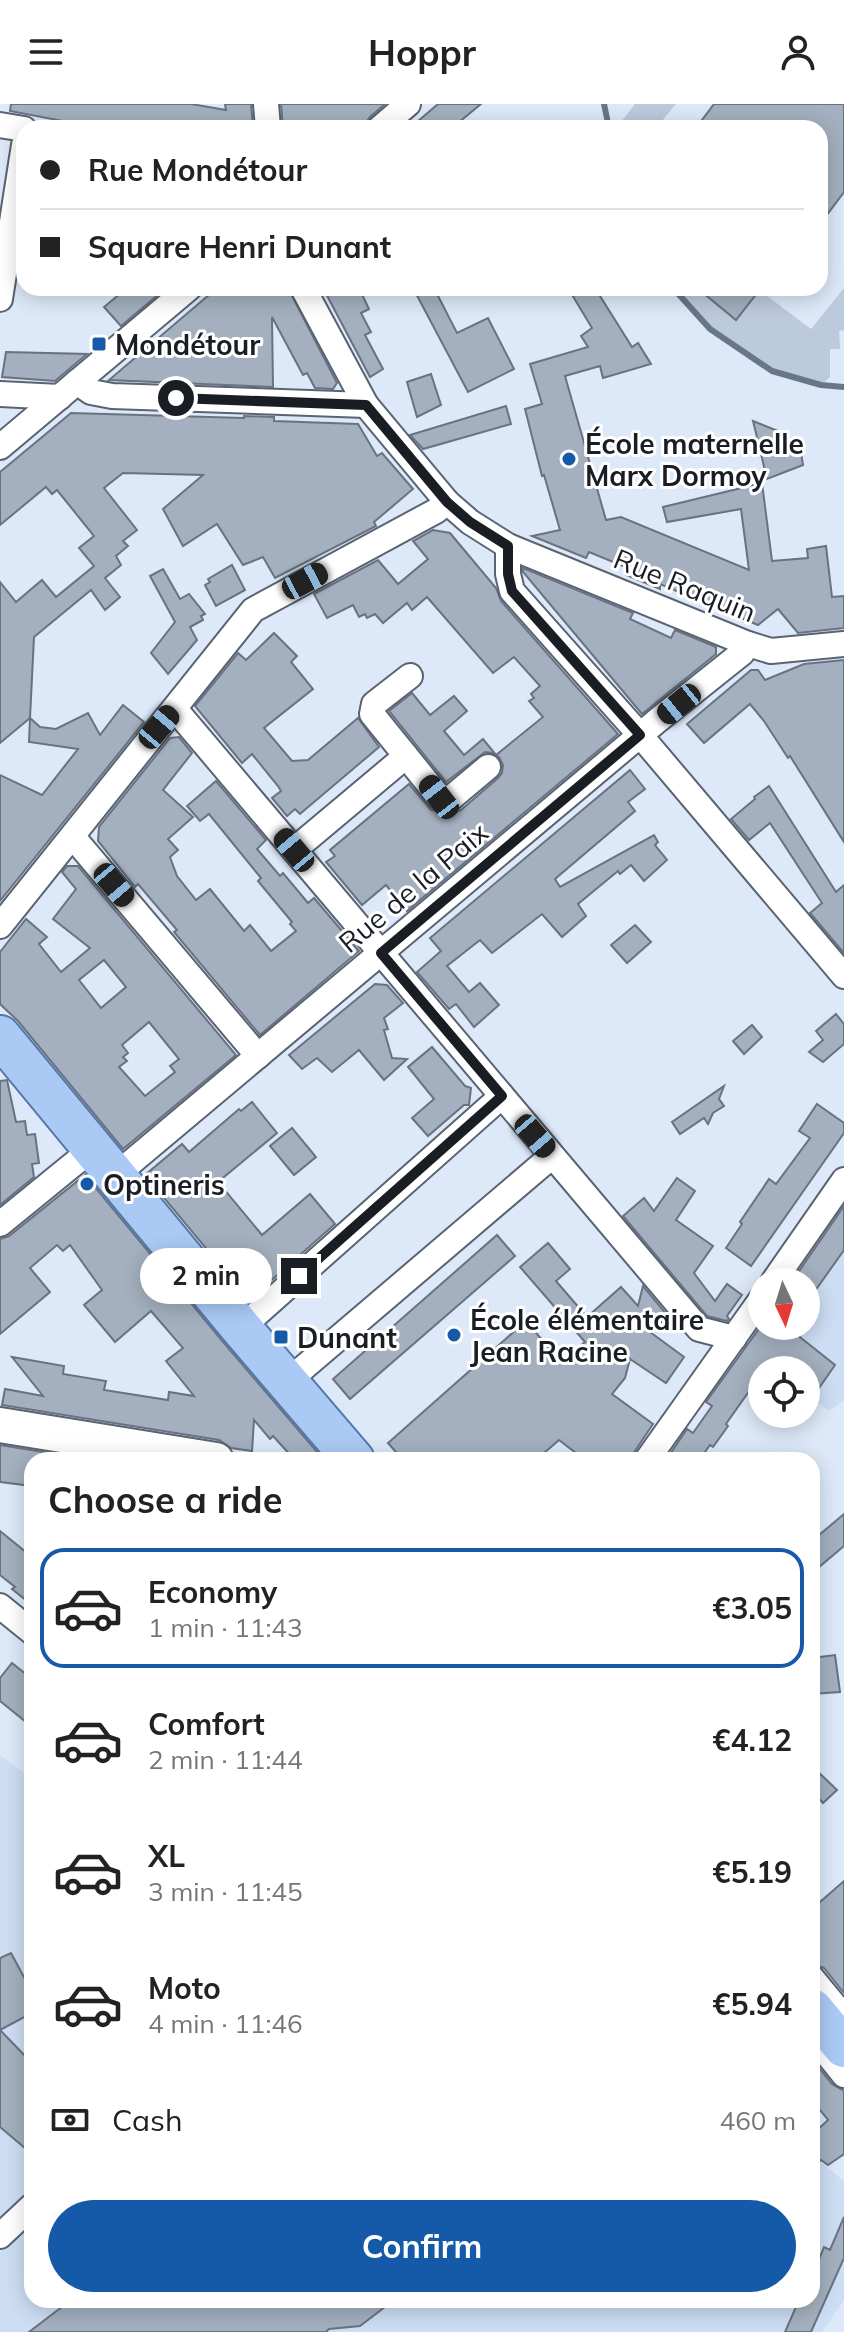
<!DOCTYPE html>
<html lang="en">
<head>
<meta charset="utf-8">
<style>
  body { margin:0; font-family:Mulish,sans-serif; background:#f6f6f6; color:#222; height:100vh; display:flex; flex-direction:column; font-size:30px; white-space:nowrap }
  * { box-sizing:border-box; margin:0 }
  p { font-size:26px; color:#767676 }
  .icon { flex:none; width:44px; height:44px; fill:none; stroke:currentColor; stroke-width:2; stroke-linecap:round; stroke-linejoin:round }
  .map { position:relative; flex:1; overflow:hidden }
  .details { position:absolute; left:24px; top:1348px; width:796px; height:856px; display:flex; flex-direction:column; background:#fff; border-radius:24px; box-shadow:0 4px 20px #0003 }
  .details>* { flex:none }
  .guide { position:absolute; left:16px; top:16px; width:812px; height:176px; border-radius:24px; box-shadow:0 4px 20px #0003; display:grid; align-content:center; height:176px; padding:0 24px; background:#fff }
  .needle { width:52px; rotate:176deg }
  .controls { position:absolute; left:748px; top:1164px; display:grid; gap:16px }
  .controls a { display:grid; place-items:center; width:72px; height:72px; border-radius:50%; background:#fff; box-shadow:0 4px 20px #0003; font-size:40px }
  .end { position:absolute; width:36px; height:36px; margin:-18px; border:10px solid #1a1e24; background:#fff; box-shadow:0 0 0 4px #fff }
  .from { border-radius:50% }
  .bubble { position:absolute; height:56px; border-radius:28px; background:#fff; box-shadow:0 4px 20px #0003; font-size:26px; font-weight:700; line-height:56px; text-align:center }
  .car { position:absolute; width:24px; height:48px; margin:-24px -12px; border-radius:10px; box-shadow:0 0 6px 2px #0007; background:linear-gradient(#222 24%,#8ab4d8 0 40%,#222 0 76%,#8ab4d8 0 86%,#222 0) }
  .guide b { display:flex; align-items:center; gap:28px; height:76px; font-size:30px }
  .guide b+b { border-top:2px solid #e0e0e0 }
  .guide i { width:20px; height:20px; background:#222 }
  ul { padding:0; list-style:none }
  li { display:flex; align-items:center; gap:24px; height:120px; margin:0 16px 12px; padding:0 8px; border:4px solid transparent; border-radius:24px }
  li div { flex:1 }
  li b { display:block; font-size:30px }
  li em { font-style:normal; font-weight:700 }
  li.selected { border-color:#155aa9 }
  li>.icon { width:72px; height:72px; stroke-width:1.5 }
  h2 { padding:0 24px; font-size:36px; line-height:96px }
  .pay { display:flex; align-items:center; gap:20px; height:88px; padding:0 24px; font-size:30px }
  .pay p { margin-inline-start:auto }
  .button { display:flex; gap:16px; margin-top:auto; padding:16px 24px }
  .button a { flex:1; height:92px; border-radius:48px; background:#155aa9; color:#fff; font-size:32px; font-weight:700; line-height:92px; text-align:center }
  header { display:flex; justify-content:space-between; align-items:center; height:104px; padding:0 24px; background:#fff; font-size:36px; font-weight:700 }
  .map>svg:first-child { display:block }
</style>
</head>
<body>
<header><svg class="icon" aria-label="menu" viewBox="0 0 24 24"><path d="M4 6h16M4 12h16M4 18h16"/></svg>Hoppr<svg class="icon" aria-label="person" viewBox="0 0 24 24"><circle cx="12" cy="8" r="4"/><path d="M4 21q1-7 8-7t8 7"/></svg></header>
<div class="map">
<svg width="844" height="2228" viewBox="0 0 844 2228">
  <rect width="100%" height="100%" fill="#dde9f9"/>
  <g fill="#cddef4">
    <path d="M844,1100V1296L829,1307L806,1290V1266H773L744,1244L762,1218V1222H806V1178H790Z"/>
    <path d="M0,1651L32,1675V2196H812V2065L821,2058L844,2077V2196L822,2228H0Z"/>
  </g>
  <g fill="#bccadd">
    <path d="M635,0H676L656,24H613L621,18Z"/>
    <path d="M673,184H698L735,215L759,186L811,225L844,184V226L839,227L840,245H830V273L821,281L772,267L710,225Z"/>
  </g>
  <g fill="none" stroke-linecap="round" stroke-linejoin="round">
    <g stroke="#677689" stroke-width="6">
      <path d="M604,0L609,24"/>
      <path d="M673,184L710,225L772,267L821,281L844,283"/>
    </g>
  </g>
  <g fill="#a4b0bf" stroke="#687280" stroke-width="2" fill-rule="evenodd">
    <path d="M11,0H191L226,6L225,0H251L253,24H99L10,7Z"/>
    <path d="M281,0H385L370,13L362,24H283Z"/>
    <path d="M438,0H481L452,24H410Z"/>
    <path d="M714,0H844V88L820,120V24H696Z"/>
    <path d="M127,184H166L121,222L104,203Z"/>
    <path d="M217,184H288L337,279L333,285L315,284L307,269L303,271L272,213L273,283L109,276Z"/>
    <path d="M323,184H359L369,205L361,209L371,228L365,231L383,265L370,273Z"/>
    <path d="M413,184H434L457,229L488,214L514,265L468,288Z"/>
    <path d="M568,184H595L632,243L638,239L651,260L603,274L600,262L565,272L606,416L621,413L749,466L741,405L667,418L663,403L762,379L772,457L808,454L807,445L826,442L832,493L844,492V524L798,529L778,505L758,521L660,480V485L626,471L628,464L589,448L586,454L532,432L560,426L544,371L542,372L525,305L542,300L530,260L588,243L581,232L592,224Z"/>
    <path d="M697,184H761L736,216Z"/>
    <path d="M6,248L87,250L55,277L2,273Z"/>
    <path d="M431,270L441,301L417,313L407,278Z"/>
    <path d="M506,302L511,320L423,345L410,331Z"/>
    <path d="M71,309L244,314V312L274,313V317L358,320L377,352L382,349L413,385L374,418L376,422L275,474L263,453L243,461L217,420L183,442L163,405L203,371L123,369L104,384L137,426L123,437L128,442L116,452L121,461L105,474L120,493L105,506L91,486L34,533L30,614L0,639V478L16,498L42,476L56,493L94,462L79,444L94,432L57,386L52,390L46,383L0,421V368Z"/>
    <path d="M753,317L778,327L783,346L800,342L803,361L767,375Z"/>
    <path d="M433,426L450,429L496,484L501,497L618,630L407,807L386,781L362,801L326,758L335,752L330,746L409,680L431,706L451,709L461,706L498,674L502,669L503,661L499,653L492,649L485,648L446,678L389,607L412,589L430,611L454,592L467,607L444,627L464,651L483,635L496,651L543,613L529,597L534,594L531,590L540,582L514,553L493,569L427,493L412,506L407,499L383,519L375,510L367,514L365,510L359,513L353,501L327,514L314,490L378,456L398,480L428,455L413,437Z"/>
    <path d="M232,461L245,486L216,502L205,481L210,478L208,475Z"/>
    <path d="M523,464L633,509L630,515L671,534L675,526L716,543V550L642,610L523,468Z"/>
    <path d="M163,465L180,495L189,490L205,510L201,512L203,516L190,523L197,536L168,570L151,549L175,518L150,472Z"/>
    <path d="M274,529L297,552L291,558L313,585L264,624L292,657L308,656L358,614L379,643L300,710L295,705L287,712L272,694L281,687L278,682L252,650L242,659L195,602L238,549L246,556Z"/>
    <path d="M844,556V738L790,652L788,654L764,617L750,600L704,639L687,620L751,566H758L765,576L804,560Z"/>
    <path d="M123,601L144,618L0,797V671L42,691L78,645L29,638L30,614L40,623L56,625L88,609L100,631Z"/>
    <path d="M179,633L192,649L163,686L193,713L168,735L178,746L170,753L177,772L196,796L210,785L244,827L250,821L271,847L296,827L290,820L292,818L258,777L261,774L209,710L200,717L187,702L216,677L266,736L257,745L280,772L283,769L308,799L314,794L359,847L260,931L174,828L177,826L138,780L135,783L98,737L99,723L170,634Z"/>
    <path d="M630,666L645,685L628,698L635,707L555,775L560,783L654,731L658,738L655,741L667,756L644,777L631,761L620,770L618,767L578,800L586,812L562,833L542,810L492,849L480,836L447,862L469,888L480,879L499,901L474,923L456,900L449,905L417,868L441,847L430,834Z"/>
    <path d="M769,682L836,788L844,781V849L810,809L822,799L770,719L749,736L731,715L755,695L754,693Z"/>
    <path d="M67,762H78L236,951L123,1045L18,917L0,900V848L26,815L47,833L39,840L61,868L90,844L53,815L76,785L62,768ZM104,856L126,883L101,904L79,876ZM149,918L179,955L170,962L175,968L145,992L119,963L127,957L123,953L128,949L122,941Z"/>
    <path d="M635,821L651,838L627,859L611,841Z"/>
    <path d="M375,880L387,881L403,899L384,914L388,925L384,926L392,954L407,955L384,976L359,946L332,968L317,954L302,965L289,951Z"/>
    <path d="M836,910L844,920V940L823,958L809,948L823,936L816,927Z"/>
    <path d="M752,921L762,933L744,950L733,937Z"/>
    <path d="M432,943L465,982L471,984L469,1001H464L428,1032L412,1014L434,995L408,963Z"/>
    <path d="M7,976L16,1018L25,1017L27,1031L35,1030L39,1059L32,1060L34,1073L0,1101V977Z"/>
    <path d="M724,982L719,995L724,1002L713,1009L708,1020L704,1014L680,1030L672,1018Z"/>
    <path d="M252,998L277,1029L218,1078L262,1131L310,1090L335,1120L249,1196L145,1071L182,1040L189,1048L239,1005L241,1007Z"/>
    <path d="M817,1000L844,1019V1029L751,1162L726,1144L742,1120L740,1118L769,1075L776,1080L810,1034L799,1027Z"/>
    <path d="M292,1024L316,1053L294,1071L270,1042Z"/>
    <path d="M85,1071L224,1239L324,1356L293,1354L273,1332L270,1335L254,1316L252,1347L231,1344L219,1336L2,1301L5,1285L43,1292L12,1253L64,1262L63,1270L106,1277L104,1286L168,1296L169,1288L194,1292L166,1257L183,1244L151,1207L115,1238L84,1201L102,1186L70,1141L63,1147L57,1141L30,1164L50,1188L0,1230V1135L9,1132Z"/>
    <path d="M677,1074L695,1087L676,1116L713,1142L694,1169L715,1197L727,1180L742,1191L727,1212L729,1215L727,1217L707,1212L623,1112L644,1094L654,1107Z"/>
    <path d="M844,1102V1146L815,1187L806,1181V1178H801L795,1173Z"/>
    <path d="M497,1131L515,1152L350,1295L333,1275Z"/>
    <path d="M548,1139L570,1165L556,1177L587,1213L621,1183L638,1202L643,1182L668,1212L650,1228L684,1253L666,1279L630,1255L625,1274L612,1290L653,1320L629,1356H585L559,1336L536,1356H403L388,1339L526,1217L561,1258L585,1238L520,1163Z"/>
    <path d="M761,1222H786L835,1261L806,1303V1266H762V1269L726,1320L728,1322L713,1343L710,1341L699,1356H666L687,1325L693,1329L712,1302L706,1298Z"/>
    <path d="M0,1341L74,1353L73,1356H32V1382L0,1378Z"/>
    <path d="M844,1410V1442L812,1469V1437Z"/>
    <path d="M0,1427L32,1453V1501L12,1485L15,1483L0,1471Z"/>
    <path d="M835,1551L840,1588L812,1590V1554Z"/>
    <path d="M12,1559L32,1575V1623L0,1597V1574Z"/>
    <path d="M812,1662L837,1686L823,1699L812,1687Z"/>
    <path d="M844,1777V1889L824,1864L812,1859V1805Z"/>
    <path d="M11,1849L32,1888V1909L0,1926L32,1959V2050L0,2023V1854Z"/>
    <path d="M812,1955L832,1980L844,1987V2050L828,2061L821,2056L819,2058L812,2048V2031L828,2016L812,1996Z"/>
    <path d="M844,2113V2154L811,2228H785L799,2196H812V2172L824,2143L830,2146Z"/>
    <path d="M71,2196H197L202,2202L210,2196H394L360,2222L329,2225L326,2228H29Z"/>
  </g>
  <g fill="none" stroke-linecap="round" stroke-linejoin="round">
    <defs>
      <g id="street">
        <path d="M266,0L268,24"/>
        <path d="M0,21L24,25"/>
        <path d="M380,24L408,0"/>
        <path d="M303,184L366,301L447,398L470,418L508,442L748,540L771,547L844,540"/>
        <path d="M0,195L24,41"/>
        <path d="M77,278L91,288L112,292L366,301"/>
        <path d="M0,290L60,293"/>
        <path d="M0,343L189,184"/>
        <path d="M508,442V470L512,487L640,631L844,872"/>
        <path d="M175,605L699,1225L734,1234"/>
        <path d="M406,652L439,693L451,694L488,663"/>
        <path d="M73,733L258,952"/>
        <path d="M294,746L406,652L372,610L374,600L410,572"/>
        <path d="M0,822L253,506L436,407L447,398"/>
        <path d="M116,1071L658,616L742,549L748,540"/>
        <path d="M0,1120L92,1045"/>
        <path d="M773,1178L844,1076"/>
        <path d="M241,1224L502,992"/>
        <path d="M288,1277L552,1052"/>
        <path d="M647,1356L762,1194"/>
        <path d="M0,1502L32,1528"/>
        <path d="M812,1874L844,1913"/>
        <path d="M816,1936L844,1971"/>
        <path d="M0,2132L32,2102"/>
      </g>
      <path id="secondary" d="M0,1321L216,1356"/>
      <g id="primary">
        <path d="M0,932L241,1224L354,1356"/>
        <path d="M812,1905L844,1943"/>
      </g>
    </defs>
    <use href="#street" stroke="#596371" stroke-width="28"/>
    <use href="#secondary" stroke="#596371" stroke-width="38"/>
    <use href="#primary" stroke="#5377a8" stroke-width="44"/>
    <use href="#street" stroke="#fff" stroke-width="24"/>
    <use href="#secondary" stroke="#fff" stroke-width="34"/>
    <use href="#primary" stroke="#aacaf5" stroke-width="40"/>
  </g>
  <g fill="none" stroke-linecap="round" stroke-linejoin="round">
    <path stroke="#1a1e24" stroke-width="10" d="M176,294L366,301L447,398L470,418L508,442V470L512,487L640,631L381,849L502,992L299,1172"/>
  </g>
  <g fill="#155aa9" stroke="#fff" stroke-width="3">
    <rect x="91" y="232" width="16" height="16" rx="4"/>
    <circle cx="569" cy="355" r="8"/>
    <circle cx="87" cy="1080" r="8"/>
    <circle cx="454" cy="1231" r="8"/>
    <rect x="273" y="1225" width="16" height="16" rx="4"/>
  </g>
  <g text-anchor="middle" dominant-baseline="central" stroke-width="6" stroke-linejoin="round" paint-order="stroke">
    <g font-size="28" font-weight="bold" fill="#1a1e24" stroke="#fff" text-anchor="start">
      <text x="115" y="240">Mondétour</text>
      <text x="585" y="339">École maternelle<tspan x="585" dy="32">Marx Dormoy</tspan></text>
      <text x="103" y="1080">Optineris</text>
      <text x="470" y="1215">École élémentaire<tspan x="470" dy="32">Jean Racine</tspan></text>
      <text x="297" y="1233">Dunant</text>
    </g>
    <g font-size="28" fill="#1a1e24" stroke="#fff">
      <text transform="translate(685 481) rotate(22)">Rue Raquin</text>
      <text transform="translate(413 783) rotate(-40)">Rue de la Paix</text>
    </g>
  </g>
</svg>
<div class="controls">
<a><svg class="needle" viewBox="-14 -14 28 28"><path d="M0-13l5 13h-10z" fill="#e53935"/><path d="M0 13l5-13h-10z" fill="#767676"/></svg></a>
<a><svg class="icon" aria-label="locate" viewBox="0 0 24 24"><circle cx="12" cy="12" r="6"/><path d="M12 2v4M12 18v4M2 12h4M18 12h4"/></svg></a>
</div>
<i class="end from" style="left:176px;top:294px"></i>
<i class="end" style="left:299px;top:1172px"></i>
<div class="bubble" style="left:140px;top:1144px;width:132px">2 min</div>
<i class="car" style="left:305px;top:477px;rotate:62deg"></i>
<i class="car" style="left:679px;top:600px;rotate:231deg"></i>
<i class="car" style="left:159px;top:623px;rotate:40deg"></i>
<i class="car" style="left:439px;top:693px;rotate:322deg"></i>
<i class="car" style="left:294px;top:746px;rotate:320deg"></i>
<i class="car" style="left:114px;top:781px;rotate:140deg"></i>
<i class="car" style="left:535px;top:1032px;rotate:139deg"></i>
<div class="guide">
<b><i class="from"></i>Rue Mondétour</b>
<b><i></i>Square Henri Dunant</b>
</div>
<section class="details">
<h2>Choose a ride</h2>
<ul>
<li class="selected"><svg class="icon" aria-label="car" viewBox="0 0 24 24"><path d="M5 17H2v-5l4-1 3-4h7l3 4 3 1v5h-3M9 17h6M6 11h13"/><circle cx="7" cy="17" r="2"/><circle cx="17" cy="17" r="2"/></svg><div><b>Economy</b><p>1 min · 11:43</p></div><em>€3.05</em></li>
<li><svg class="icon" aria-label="car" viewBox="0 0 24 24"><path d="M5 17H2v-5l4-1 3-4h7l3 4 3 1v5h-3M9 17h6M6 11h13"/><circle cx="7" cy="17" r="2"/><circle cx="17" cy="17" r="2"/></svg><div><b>Comfort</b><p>2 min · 11:44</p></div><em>€4.12</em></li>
<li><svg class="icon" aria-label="car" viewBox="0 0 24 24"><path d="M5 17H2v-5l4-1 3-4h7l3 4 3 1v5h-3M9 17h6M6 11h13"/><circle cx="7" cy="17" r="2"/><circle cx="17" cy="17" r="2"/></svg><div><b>XL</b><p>3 min · 11:45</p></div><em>€5.19</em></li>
<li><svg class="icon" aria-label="car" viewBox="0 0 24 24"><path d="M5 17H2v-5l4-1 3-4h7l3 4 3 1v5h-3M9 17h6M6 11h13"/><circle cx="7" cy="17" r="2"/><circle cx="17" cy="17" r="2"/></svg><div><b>Moto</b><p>4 min · 11:46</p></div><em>€5.94</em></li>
</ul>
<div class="pay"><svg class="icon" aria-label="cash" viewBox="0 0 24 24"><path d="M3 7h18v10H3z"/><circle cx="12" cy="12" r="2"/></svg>Cash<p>460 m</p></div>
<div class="button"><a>Confirm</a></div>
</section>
</div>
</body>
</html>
